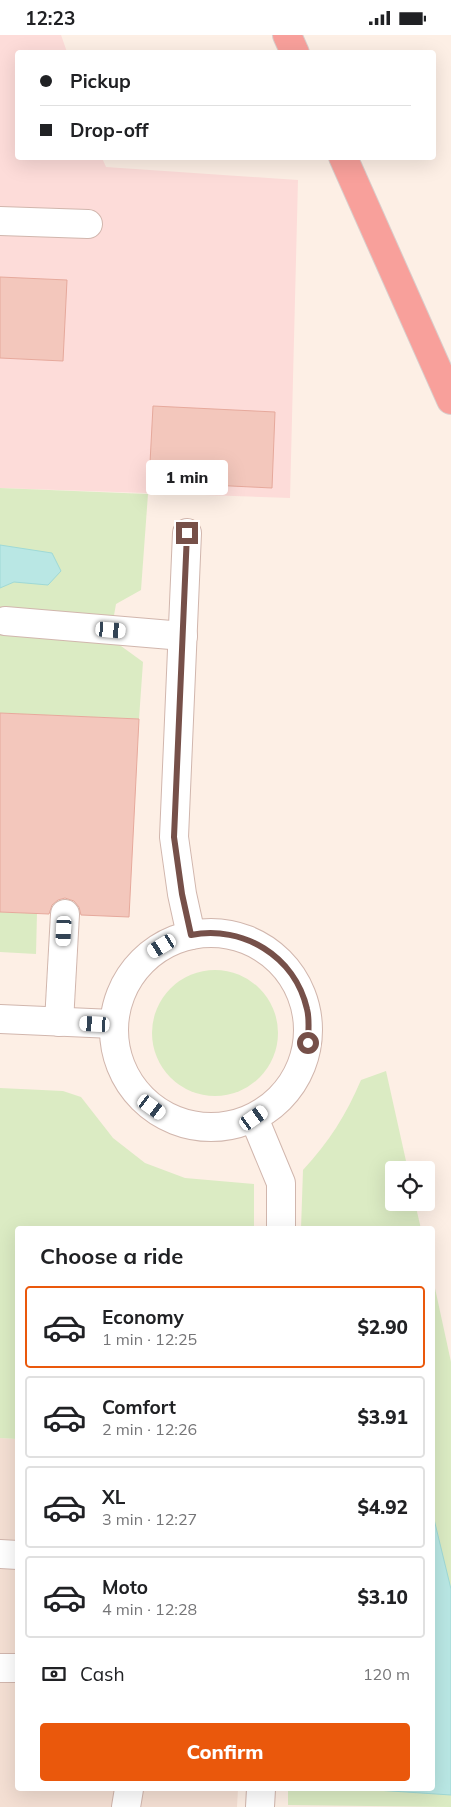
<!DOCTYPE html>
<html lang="en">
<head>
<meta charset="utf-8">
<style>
  body { margin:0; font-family:Mulish,sans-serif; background:#f6f6f6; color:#202124; height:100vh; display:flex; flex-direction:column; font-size:19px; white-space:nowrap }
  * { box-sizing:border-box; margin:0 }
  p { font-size:16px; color:#757577 }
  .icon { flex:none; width:28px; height:28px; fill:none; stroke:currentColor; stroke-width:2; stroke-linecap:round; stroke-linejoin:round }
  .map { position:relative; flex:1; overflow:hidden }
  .details { position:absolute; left:15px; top:1191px; width:420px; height:565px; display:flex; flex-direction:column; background:#fff; border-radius:5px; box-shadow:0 5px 20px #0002 }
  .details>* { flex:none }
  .top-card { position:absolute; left:15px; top:15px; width:421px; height:110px; border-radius:5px; box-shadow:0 5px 20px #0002; display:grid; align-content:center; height:110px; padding:0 25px; background:#fff }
  .controls { position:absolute; left:385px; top:1126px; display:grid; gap:10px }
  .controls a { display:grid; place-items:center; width:50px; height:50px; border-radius:5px; background:#fff; box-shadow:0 5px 20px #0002; font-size:25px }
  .end { position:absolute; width:22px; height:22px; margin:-11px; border:6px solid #765049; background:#fff; box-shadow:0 0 0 2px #fff }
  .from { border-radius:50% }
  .bubble { position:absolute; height:35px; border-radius:5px; background:#fff; box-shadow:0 5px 20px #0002; font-size:16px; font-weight:800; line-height:35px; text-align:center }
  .car { position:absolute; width:15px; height:30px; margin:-15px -8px; border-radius:6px; box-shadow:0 0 4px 1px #0007; background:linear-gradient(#fff 24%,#345 0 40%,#fff 0 76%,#345 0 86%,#fff 0) }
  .top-card b { display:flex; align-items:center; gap:18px; height:48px; font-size:19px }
  .top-card b+b { border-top:1px solid #e0e0e0 }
  .top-card i { width:12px; height:12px; background:#202124 }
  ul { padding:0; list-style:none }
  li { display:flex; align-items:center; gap:15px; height:82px; margin:0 10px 8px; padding:0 15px; border:2px solid #e0e0e0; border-radius:5px }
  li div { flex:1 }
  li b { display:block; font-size:19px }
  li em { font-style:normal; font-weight:800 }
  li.active { border-color:#ea580c }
  li>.icon { width:45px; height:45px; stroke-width:1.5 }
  h2 { padding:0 25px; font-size:22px; line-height:60px }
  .pay { display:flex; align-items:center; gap:12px; height:55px; padding:0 25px; font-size:19px }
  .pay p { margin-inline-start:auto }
  .cta { display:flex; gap:10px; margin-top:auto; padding:10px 25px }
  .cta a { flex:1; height:58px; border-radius:5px; background:#ea580c; color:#fff; font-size:20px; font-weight:800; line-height:58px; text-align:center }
  .status { display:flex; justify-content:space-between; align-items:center; height:35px; padding:0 25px; background:#fff; direction:ltr }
  .status svg { height:14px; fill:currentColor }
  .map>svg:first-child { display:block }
</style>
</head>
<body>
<div class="status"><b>12:23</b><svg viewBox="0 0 49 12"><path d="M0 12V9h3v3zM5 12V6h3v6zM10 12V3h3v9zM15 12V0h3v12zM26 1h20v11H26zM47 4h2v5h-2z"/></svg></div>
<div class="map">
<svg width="451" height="1772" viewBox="0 0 451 1772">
  <rect width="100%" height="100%" fill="#fdefe5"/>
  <path fill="#f4dfd3" d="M0,1403L17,1404L18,1754H238L237,1772H0Z"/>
  <path fill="#fddcd9" d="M0,0H61L67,17L18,18V122L102,123L106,132L298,145L290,463L0,453Z"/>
  <g fill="#dbebc3">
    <path d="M0,453L148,459L141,555L116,569L110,603L143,627L139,684L0,678Z"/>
    <path d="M0,877L37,878L36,919L0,917Z"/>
    <circle cx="215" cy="998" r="63"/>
    <path d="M386,1036L408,1135H394V1168H415L421,1194H301L303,1135C329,1107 346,1080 361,1045Z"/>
    <path d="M0,1053L63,1056L81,1062L113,1103L145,1128L185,1143L254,1149V1194H18L17,1404L0,1403Z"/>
    <path d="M433,1244L451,1327V1772L288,1770V1754H432Z"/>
  </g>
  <g fill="#b9e7e4" stroke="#9fd9d6">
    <path d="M0,510L52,518L61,536L48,550L14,547L0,553Z"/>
    <path d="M433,1480L451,1554V1760L361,1754H432Z"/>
  </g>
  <g fill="#f3c7bc" stroke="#e6a99c">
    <path d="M0,242L67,245L63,326L0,323Z"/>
    <path d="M153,371L275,377L272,453L149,447Z"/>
    <path d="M0,678L139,684L129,882L81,880L79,872L74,866L65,863L58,865L52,870L49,879L0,877Z"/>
  </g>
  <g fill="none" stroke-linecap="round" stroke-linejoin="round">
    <defs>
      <g id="minor">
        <path d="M0,186L88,189"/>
        <path d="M187,498L174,802L182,859L191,900"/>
        <path d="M5,586L183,601"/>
        <circle cx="211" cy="995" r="97"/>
        <path d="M0,984L113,989"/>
        <path d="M59,987L65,879"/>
        <path d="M254,1083L281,1148V1194"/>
        <path d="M0,1519L18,1520"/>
        <path d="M0,1633H18"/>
        <path d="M126,1772L129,1754"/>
        <path d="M260,1772L261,1754"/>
      </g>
      <g id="highway">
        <path d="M287,0L295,18"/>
        <path d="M343,122L451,365"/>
      </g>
    </defs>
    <use href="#minor" stroke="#d1b6ad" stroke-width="30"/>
    <use href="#highway" stroke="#d9cecc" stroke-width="30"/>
    <use href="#minor" stroke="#fff" stroke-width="28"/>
    <use href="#highway" stroke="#f8a09b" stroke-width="28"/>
  </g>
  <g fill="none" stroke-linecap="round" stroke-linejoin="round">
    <path stroke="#765049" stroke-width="6" d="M187,498L174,802L182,859L191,900C243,890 295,921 307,974C310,985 308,998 308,1008"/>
  </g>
</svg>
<div class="controls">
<a><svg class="icon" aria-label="locate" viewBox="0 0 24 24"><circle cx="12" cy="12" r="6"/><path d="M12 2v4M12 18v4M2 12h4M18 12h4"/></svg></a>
</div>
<i class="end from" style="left:308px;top:1008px"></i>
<i class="end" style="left:187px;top:498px"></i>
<div class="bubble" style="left:146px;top:425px;width:82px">1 min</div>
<i class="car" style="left:111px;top:595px;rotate:95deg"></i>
<i class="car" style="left:64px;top:896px;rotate:183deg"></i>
<i class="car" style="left:162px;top:911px;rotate:239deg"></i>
<i class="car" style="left:95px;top:989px;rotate:273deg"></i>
<i class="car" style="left:152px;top:1072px;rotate:126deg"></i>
<i class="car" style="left:254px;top:1083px;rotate:55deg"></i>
<div class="top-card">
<b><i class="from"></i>Pickup</b>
<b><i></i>Drop-off</b>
</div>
<section class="details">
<h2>Choose a ride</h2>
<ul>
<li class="active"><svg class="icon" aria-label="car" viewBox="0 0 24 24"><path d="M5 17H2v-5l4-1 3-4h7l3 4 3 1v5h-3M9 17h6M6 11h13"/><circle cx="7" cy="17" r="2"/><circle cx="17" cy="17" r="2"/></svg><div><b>Economy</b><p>1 min · 12:25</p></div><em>$2.90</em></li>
<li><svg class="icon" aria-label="car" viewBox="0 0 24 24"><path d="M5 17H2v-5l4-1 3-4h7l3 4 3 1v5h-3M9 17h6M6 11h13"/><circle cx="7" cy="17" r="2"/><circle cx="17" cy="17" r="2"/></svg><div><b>Comfort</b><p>2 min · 12:26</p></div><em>$3.91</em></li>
<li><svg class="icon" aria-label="car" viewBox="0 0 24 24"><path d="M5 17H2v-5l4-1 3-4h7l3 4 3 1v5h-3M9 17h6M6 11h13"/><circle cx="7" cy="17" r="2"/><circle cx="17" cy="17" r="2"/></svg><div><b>XL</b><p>3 min · 12:27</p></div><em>$4.92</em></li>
<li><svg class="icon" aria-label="car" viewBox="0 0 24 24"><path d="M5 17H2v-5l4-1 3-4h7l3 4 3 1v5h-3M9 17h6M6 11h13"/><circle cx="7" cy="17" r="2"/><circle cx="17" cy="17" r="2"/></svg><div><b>Moto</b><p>4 min · 12:28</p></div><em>$3.10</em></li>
</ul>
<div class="pay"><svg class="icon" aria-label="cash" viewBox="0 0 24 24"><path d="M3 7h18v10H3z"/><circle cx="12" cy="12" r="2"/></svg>Cash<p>120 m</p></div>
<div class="cta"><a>Confirm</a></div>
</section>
</div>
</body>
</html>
